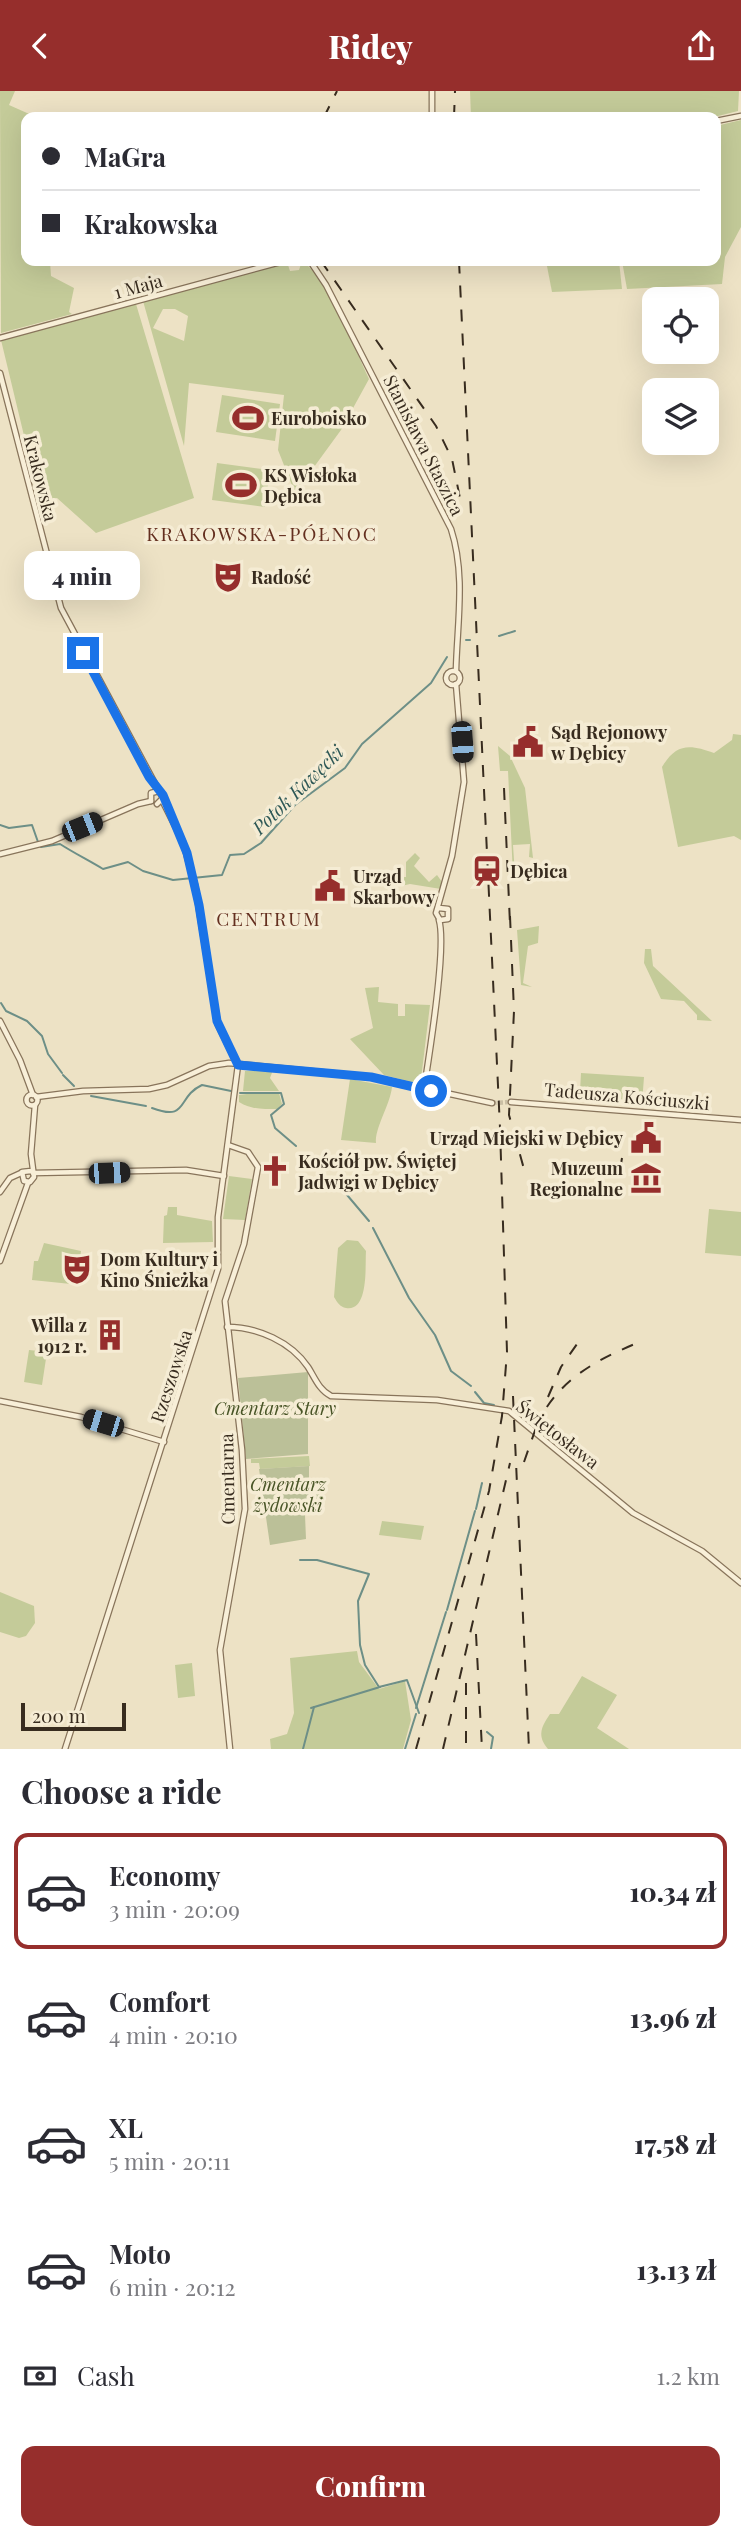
<!DOCTYPE html>
<html lang="en">
<head>
<meta charset="utf-8">
<style>
  body { margin:0; font-family:"Playfair Display",serif; background:#f2f2f3; color:#2b2b33; height:100vh; display:flex; flex-direction:column; font-size:26px; white-space:nowrap }
  * { box-sizing:border-box; margin:0 }
  p { font-size:23px; color:#7c7c81 }
  .icon { flex:none; width:38px; height:38px; fill:none; stroke:currentColor; stroke-width:2; stroke-linecap:round; stroke-linejoin:round }
  .map { position:relative; height:1658px; overflow:hidden }
  .sheet { display:flex; flex-direction:column; background:#fff; flex:1 }
  .sheet>* { flex:none }
  .guide { position:absolute; left:21px; top:21px; width:700px; height:154px; border-radius:14px; box-shadow:0 7px 28px #0002; display:grid; align-content:center; height:154px; padding:0 21px; background:#fff }
  .tools { position:absolute; left:642px; top:196px; display:grid; gap:14px }
  .tools a { display:grid; place-items:center; width:77px; height:77px; border-radius:14px; background:#fff; box-shadow:0 7px 28px #0002; font-size:35px }
  .scale { position:absolute; left:21px; bottom:18px; width:105px; box-sizing:border-box; padding-left:7px; border:4px solid #382c1f; border-top:0; font-size:19px; line-height:24px; white-space:nowrap; color:#382c1f; -webkit-text-stroke:5px #f5ecd4; paint-order:stroke }
  .end { position:absolute; width:32px; height:32px; margin:-16px; border:9px solid #1a73e8; background:#fff; box-shadow:0 0 0 4px #fff }
  .from { border-radius:50% }
  .bubble { position:absolute; height:49px; border-radius:14px; background:#fff; box-shadow:0 7px 28px #0002; font-size:23px; font-weight:800; line-height:49px; text-align:center }
  .car { position:absolute; width:21px; height:42px; margin:-21px -10px; border-radius:9px; box-shadow:0 0 5px 2px #0007; background:linear-gradient(#222 24%,#8ab4d8 0 40%,#222 0 76%,#8ab4d8 0 86%,#222 0) }
  .guide b { display:flex; align-items:center; gap:24px; height:66px; font-size:26px }
  .guide b+b { border-top:2px solid #e1e1e2 }
  .guide i { width:18px; height:18px; background:#2b2b33 }
  ul { padding:0; list-style:none }
  li { display:flex; align-items:center; gap:21px; height:116px; margin:0 14px 10px; padding:0 7px; border:4px solid transparent; border-radius:14px }
  li div { flex:1 }
  li b { display:block; font-size:26px }
  li em { font-style:normal; font-weight:800 }
  li.on { border-color:#962e2c }
  li>.icon { width:63px; height:63px; stroke-width:1.5 }
  h2 { padding:0 21px; font-size:32px; line-height:84px }
  .pay { display:flex; align-items:center; gap:18px; height:77px; padding:0 21px; font-size:26px }
  .pay p { margin-inline-start:auto }
  .cta { display:flex; gap:14px; margin-top:auto; padding:14px 21px }
  .cta a { flex:1; height:80px; border-radius:14px; background:#962e2c; color:#fff; font-size:28px; font-weight:800; line-height:80px; text-align:center }
  header { display:flex; justify-content:space-between; align-items:center; height:91px; padding:0 21px; background:#962e2c; color:#fff; font-size:32px; font-weight:800 }
  .map>svg:first-child { display:block }
</style>
</head>
<body>
<header><svg class="icon" aria-label="back" viewBox="0 0 24 24"><path d="M15 5l-7 7 7 7"/></svg>Ridey<svg class="icon" aria-label="share" viewBox="0 0 24 24"><path d="M12 15V3M7 8l5-5 5 5M5 13v7h14v-7"/></svg></header>
<div class="map">
<svg width="741" height="1658" viewBox="0 0 741 1658">
  <rect width="100%" height="100%" fill="#ede2c5"/>
  <g fill="#c4cb99" fill-rule="evenodd">
    <path d="M0,0H15L9,14L36,26H26V170H50L51,185L74,197L69,221L72,223L1,242Z"/>
    <path d="M470,0H739L738,20L714,26H471Z"/>
    <path d="M741,29V136L725,166L722,193L627,198L622,170H716V35Z"/>
    <path d="M302,170C330,189 353,254 369,288L341,339L295,402L278,359L284,304L189,292L184,355L143,210L283,172L288,174L290,180L299,179ZM163,218H175L188,225L184,250L153,237Z"/>
    <path d="M546,170H619L622,198L552,201Z"/>
    <path d="M136,213L194,407L96,442L57,407L40,411L1,249Z"/>
    <path d="M222,304L280,313L275,350L216,341Z"/>
    <path d="M217,372L270,379L265,416L212,409Z"/>
    <path d="M733,643L741,644V749L734,745L678,756L662,676C676,652 690,653 714,662L732,649Z"/>
    <path d="M498,655L510,665L525,697L533,767L529,766L530,753L513,754L515,784H513L508,680H500Z"/>
    <path d="M415,762L420,767L414,775L429,791L437,784L442,791L441,798L410,793L401,795V786H406V771Z"/>
    <path d="M539,835L538,852L528,855L523,892L532,896L521,894L517,839Z"/>
    <path d="M645,858H651L653,875L712,930L697,929V924L684,910L661,908L644,872Z"/>
    <path d="M379,896L378,911L398,913V925H405V913L430,914L421,988L415,992L384,984L350,948L373,937L365,897Z"/>
    <path d="M273,979L270,987L279,1000H243L245,980Z"/>
    <path d="M581,982L644,986L642,1013L640,1015L584,1009L585,1001H580Z"/>
    <path d="M350,988L392,996C390,1014 374,1038 376,1052L341,1049Z"/>
    <path d="M261,1001L279,1002L282,1013L277,1018C263,1018 250,1018 239,1011V1004Z"/>
    <path d="M229,1085L252,1088L245,1129L223,1128Z"/>
    <path d="M168,1116H177V1124L212,1130L213,1151L163,1152L164,1125L167,1124Z"/>
    <path d="M709,1118L741,1121V1165L705,1162Z"/>
    <path d="M347,1149L358,1150L366,1160C365,1175 369,1221 346,1217C340,1216 337,1211 334,1206L338,1157Z"/>
    <path d="M44,1152L81,1160L80,1167L68,1170L65,1179L72,1180L71,1193L32,1189L34,1170H38Z"/>
    <path d="M29,1259L47,1261L42,1294L24,1291Z"/>
    <path d="M309,1365L310,1375L260,1378L259,1372H251V1368Z"/>
    <path d="M382,1430L424,1435L421,1449L379,1444Z"/>
    <path d="M0,1501L34,1515L35,1532L26,1545L19,1547L0,1541Z"/>
    <path d="M357,1560L359,1571L379,1598L405,1590L411,1629L403,1658H271L270,1648L287,1643L294,1622L290,1567Z"/>
    <path d="M192,1572L195,1605L178,1607L175,1574Z"/>
    <path d="M582,1585L617,1604L597,1637L629,1658H548C537,1645 541,1636 550,1623H559Z"/>
  </g>
  <g fill="#bbc098">
    <path d="M308,1281V1363L246,1368L238,1287Z"/>
    <path d="M309,1375V1392L322,1398L324,1412L305,1424L306,1448L270,1454L259,1378Z"/>
  </g>
  <g fill="none" stroke-linecap="round" stroke-linejoin="round">
    <g stroke="#6d8f87" stroke-width="2">
      <path d="M499,545L515,540"/>
      <path d="M466,549H470"/>
      <path d="M0,734L9,737L32,734L38,751"/>
      <path d="M41,756L60,753C74,762 88,769 103,778L128,771L143,780L173,789L222,784L230,764L244,763L261,752L295,714L345,677L362,653L431,592L447,566"/>
      <path d="M1,912L6,920L27,930L42,945L48,963L62,982"/>
      <path d="M63,984L74,995"/>
      <path d="M240,1002H281L284,1013L271,1024L275,1037L296,1055"/>
      <path d="M91,1005L146,1015"/>
      <path d="M152,1017C189,1031 176,1006 202,994L231,1000"/>
      <path d="M342,1098L369,1130"/>
      <path d="M373,1137L409,1207L435,1244L451,1280L471,1295"/>
      <path d="M475,1301L484,1312L494,1314"/>
      <path d="M476,1418L482,1392"/>
      <path d="M300,1469H317L369,1483L358,1510L360,1554L365,1574L379,1596L407,1589L419,1622"/>
      <path d="M447,1519L475,1420"/>
      <path d="M311,1617L380,1596"/>
      <path d="M416,1617L446,1521"/>
      <path d="M487,1641L493,1646L491,1658"/>
      <path d="M303,1658L314,1616"/>
      <path d="M405,1658L416,1623"/>
    </g>
    <path stroke="#c9bea4" stroke-width="4.5" stroke-dasharray="4.5 2" stroke-linecap="butt" d="M492,1012L511,1011"/>
    <defs>
      <g id="tertiary">
        <path d="M432,0V26"/>
        <path d="M716,30L741,25"/>
        <path d="M310,170L326,194L451,438C466,484 457,533 456,580"/>
        <path d="M0,247L284,170"/>
        <path d="M0,282L61,517L159,700"/>
        <circle cx="453" cy="587" r="7"/>
        <path d="M151,710V702L159,700L163,707L157,713"/>
        <path d="M0,763L52,750L138,713L151,710"/>
        <path d="M439,817L448,818V828L440,829L436,822L452,765L464,691L456,593"/>
        <path d="M0,930L20,969L33,1004"/>
        <path d="M424,998C429,965 447,856 439,829"/>
        <circle cx="32" cy="1009" r="5.5"/>
        <path d="M36,1006L83,1000L149,998L167,994L209,975L229,972L371,986L492,1012"/>
        <path d="M511,1011L741,1029"/>
        <path d="M228,1054L248,1061L258,1076L244,1153L225,1210L242,1359L245,1418L220,1559L230,1658"/>
        <path d="M31,1080L22,1081L24,1090L30,1091L34,1086L31,1063L35,1014"/>
        <path d="M33,1082L186,1079L224,1085"/>
        <path d="M0,1101L10,1087L21,1082"/>
        <path d="M0,1170L28,1092"/>
        <path d="M227,1236C258,1236 291,1251 308,1276C315,1287 319,1299 331,1305L437,1309L509,1320L633,1422L702,1460L741,1492"/>
        <path d="M0,1310L81,1326L164,1351"/>
        <path d="M65,1658L218,1178V1126L238,974L218,934L195,794L183,751L162,709"/>
      </g>
    </defs>
    <use href="#tertiary" stroke="#88745b" stroke-width="7"/>
    <use href="#tertiary" stroke="#f8efd8" stroke-width="4.5"/>
    <g stroke="#382c1f" stroke-width="2" stroke-dasharray="12 12" stroke-linecap="butt">
      <path d="M324,26L337,0"/>
      <path d="M454,26L455,0"/>
      <path d="M321,170L436,335L452,368L462,417"/>
      <path d="M504,697L510,833"/>
      <path d="M510,825L514,920L509,1024L524,1078"/>
      <path d="M621,1073L622,1067"/>
      <path d="M513,1305L529,1658"/>
      <path d="M548,1306L561,1276L577,1253"/>
      <path d="M535,1337C557,1290 592,1271 637,1252"/>
      <path d="M524,1371L539,1328"/>
      <path d="M476,1543L482,1658"/>
      <path d="M466,1592V1658"/>
      <path d="M416,1658L489,1400L502,1325L507,1261L500,1037L459,170"/>
      <path d="M443,1658L510,1372"/>
    </g>
  </g>
  <g fill="none" stroke-linecap="round" stroke-linejoin="round">
    <path stroke="#1a73e8" stroke-width="9" d="M83,562L149,686L163,704L187,762L199,814L217,930L238,974L371,986L431,1000"/>
  </g>
  <defs>
    <symbol id="stadium-bare" viewBox="-9 -9 18 18"><path d="M0-5a6.5 5 0 1 0 0 10a6.5 5 0 1 0 0-10ZM-3.5-1.8h7v3.6h-7Z" fill="#962e2c" stroke="#f5ecd4" stroke-width="2.5" paint-order="stroke"/></symbol>
    <symbol id="theatre-bare" viewBox="-9 -9 18 18"><path d="M-5-5.5Q0-4 5-5.5V0Q5 5 0 6Q-5 5-5 0ZM-3.3-2.5H-1v1.5H-3.3ZM1-2.5H3.3v1.5H1ZM-2.8 1Q0 5.5 2.8 1Z" fill="#962e2c" stroke="#f5ecd4" stroke-width="2.5" paint-order="stroke"/></symbol>
    <symbol id="civic-bare" viewBox="-9 -9 18 18"><path d="M-.6-6.5H3V-4.5H.6V-3L4-1V1h2V6H-6V1h2V-1L-.6-3ZM-1.2 2.5V6h2.4V2.5Z" fill="#962e2c" stroke="#f5ecd4" stroke-width="2.5" paint-order="stroke"/></symbol>
    <symbol id="station-bare" viewBox="-9 -9 18 18"><path d="M-3-6H3Q5-6 5-4V2Q5 4 3 4L4.5 6H3L1.5 4h-3L-3 6H-4.5L-3 4Q-5 4-5 2V-4Q-5-6-3-6ZM-3.5-4v3h7v-3ZM-3.5 1v1.5H-2V1ZM2 1v1.5H3.5V1Z" fill="#962e2c" stroke="#f5ecd4" stroke-width="2.5" paint-order="stroke"/></symbol>
    <symbol id="church-bare" viewBox="-9 -9 18 18"><path d="M-1.2-6h2.4v3.5h3.3v2.4h-3.3V6h-2.4V-.1h-3.3v-2.4h3.3Z" fill="#962e2c" stroke="#f5ecd4" stroke-width="2.5" paint-order="stroke"/></symbol>
    <symbol id="museum-bare" viewBox="-9 -9 18 18"><path d="M0-6L6-3V-2H-6V-3ZM-5-1h2V3h-2ZM-1-1h2V3h-2ZM3-1h2V3H3ZM-6 4H6V6H-6Z" fill="#962e2c" stroke="#f5ecd4" stroke-width="2.5" paint-order="stroke"/></symbol>
    <symbol id="building-bare" viewBox="-9 -9 18 18"><path d="M-4-6H4V6H1V3H-1V6H-4ZM-2.5-4.3h1.7v1.8h-1.7ZM.8-4.3h1.7v1.8H.8ZM-2.5-1h1.7V.8h-1.7ZM.8-1h1.7V.8H.8Z" fill="#962e2c" stroke="#f5ecd4" stroke-width="2.5" paint-order="stroke"/></symbol>
  </defs>
  <g fill-rule="evenodd">
    <use href="#stadium-bare" x="226" y="305" width="44" height="44"/>
    <use href="#stadium-bare" x="219" y="372" width="44" height="44"/>
    <use href="#theatre-bare" x="206" y="464" width="44" height="44"/>
    <use href="#civic-bare" x="506" y="629" width="44" height="44"/>
    <use href="#station-bare" x="465" y="758" width="44" height="44"/>
    <use href="#civic-bare" x="308" y="773" width="44" height="44"/>
    <use href="#civic-bare" x="624" y="1025" width="44" height="44"/>
    <use href="#church-bare" x="253" y="1058" width="44" height="44"/>
    <use href="#museum-bare" x="624" y="1065" width="44" height="44"/>
    <use href="#theatre-bare" x="55" y="1156" width="44" height="44"/>
    <use href="#building-bare" x="88" y="1222" width="44" height="44"/>
  </g>
  <g text-anchor="middle" dominant-baseline="central" stroke-width="7" stroke-linejoin="round" paint-order="stroke">
    <g font-size="18" fill="#382c1f" stroke="#f5ecd4">
      <text transform="translate(138 195) rotate(-15)">1 Maja</text>
      <text transform="translate(424 354) rotate(63)">Stanisława Staszica</text>
      <text transform="translate(41 387) rotate(76)">Krakowska</text>
      <text transform="translate(627 1005) rotate(5)">Tadeusza Kościuszki</text>
      <text transform="translate(171 1285) rotate(-72)">Rzeszowska</text>
      <text transform="translate(558 1343) rotate(38)">Świętosława</text>
      <text transform="translate(227 1388) rotate(-91)">Cmentarna</text>
    </g>
    <g font-size="18" font-weight="bold" fill="#382c1f" stroke="#f5ecd4" text-anchor="start">
      <text x="271" y="327">Euroboisko</text>
      <text x="264" y="384">KS Wisłoka<tspan x="264" dy="21">Dębica</tspan></text>
      <text x="251" y="486">Radość</text>
      <text x="551" y="641">Sąd Rejonowy<tspan x="551" dy="21">w Dębicy</tspan></text>
      <text x="510" y="780">Dębica</text>
      <text x="353" y="785">Urząd<tspan x="353" dy="21">Skarbowy</tspan></text>
      <text x="623" y="1047" text-anchor="end">Urząd Miejski w Dębicy</text>
      <text x="298" y="1070">Kościół pw. Świętej<tspan x="298" dy="21">Jadwigi w Dębicy</tspan></text>
      <text x="623" y="1077" text-anchor="end">Muzeum<tspan x="623" dy="21">Regionalne</tspan></text>
      <text x="100" y="1168">Dom Kultury i<tspan x="100" dy="21">Kino Śnieżka</tspan></text>
      <text x="87" y="1234" text-anchor="end">Willa z<tspan x="87" dy="21">1912 r.</tspan></text>
    </g>
    <g font-size="18" font-style="italic" fill="#485426" stroke="#f5ecd4">
      <text x="275" y="1317">Cmentarz Stary</text>
      <text x="288" y="1393">Cmentarz<tspan x="288" dy="21">żydowski</tspan></text>
    </g>
    <g font-size="19" letter-spacing="2" fill="#642f1f" stroke="#f5ecd4">
      <text x="262" y="442">KRAKOWSKA-PÓŁNOC</text>
      <text x="269" y="827">CENTRUM</text>
    </g>
    <g font-size="19" font-style="italic" fill="#2e5856" stroke="#f5ecd4">
      <text transform="translate(297 698) rotate(-44)">Potok Kawęcki</text>
    </g>
  </g>
</svg>
<div class="tools">
<a><svg class="icon" aria-label="locate" viewBox="0 0 24 24"><circle cx="12" cy="12" r="6"/><path d="M12 2v4M12 18v4M2 12h4M18 12h4"/></svg></a>
<a><svg class="icon" aria-label="layers" viewBox="0 0 24 24"><path d="M12 4l9 5-9 5-9-5zM3 14l9 5 9-5"/></svg></a>
</div>
<div class="scale">200 m</div>
<i class="end from" style="left:431px;top:1000px"></i>
<i class="end" style="left:83px;top:562px"></i>
<div class="bubble" style="left:24px;top:460px;width:116px">4 min</div>
<i class="car" style="left:462px;top:651px;rotate:176deg"></i>
<i class="car" style="left:82px;top:736px;rotate:68deg"></i>
<i class="car" style="left:109px;top:1082px;rotate:88deg"></i>
<i class="car" style="left:103px;top:1332px;rotate:287deg"></i>
<div class="guide">
<b><i class="from"></i>MaGra</b>
<b><i></i>Krakowska</b>
</div>
</div>
<section class="sheet">
<h2>Choose a ride</h2>
<ul>
<li class="on"><svg class="icon" aria-label="car" viewBox="0 0 24 24"><path d="M5 17H2v-5l4-1 3-4h7l3 4 3 1v5h-3M9 17h6M6 11h13"/><circle cx="7" cy="17" r="2"/><circle cx="17" cy="17" r="2"/></svg><div><b>Economy</b><p>3 min · 20:09</p></div><em>10.34 zł</em></li>
<li><svg class="icon" aria-label="car" viewBox="0 0 24 24"><path d="M5 17H2v-5l4-1 3-4h7l3 4 3 1v5h-3M9 17h6M6 11h13"/><circle cx="7" cy="17" r="2"/><circle cx="17" cy="17" r="2"/></svg><div><b>Comfort</b><p>4 min · 20:10</p></div><em>13.96 zł</em></li>
<li><svg class="icon" aria-label="car" viewBox="0 0 24 24"><path d="M5 17H2v-5l4-1 3-4h7l3 4 3 1v5h-3M9 17h6M6 11h13"/><circle cx="7" cy="17" r="2"/><circle cx="17" cy="17" r="2"/></svg><div><b>XL</b><p>5 min · 20:11</p></div><em>17.58 zł</em></li>
<li><svg class="icon" aria-label="car" viewBox="0 0 24 24"><path d="M5 17H2v-5l4-1 3-4h7l3 4 3 1v5h-3M9 17h6M6 11h13"/><circle cx="7" cy="17" r="2"/><circle cx="17" cy="17" r="2"/></svg><div><b>Moto</b><p>6 min · 20:12</p></div><em>13.13 zł</em></li>
</ul>
<div class="pay"><svg class="icon" aria-label="cash" viewBox="0 0 24 24"><path d="M3 7h18v10H3z"/><circle cx="12" cy="12" r="2"/></svg>Cash<p>1.2 km</p></div>
<div class="cta"><a>Confirm</a></div>
</section>
</body>
</html>
